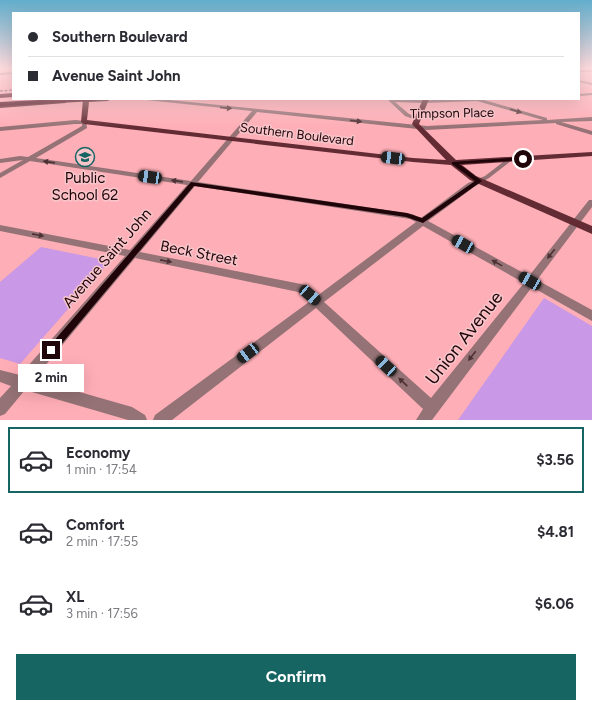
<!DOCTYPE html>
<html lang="en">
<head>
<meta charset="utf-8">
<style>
  body { margin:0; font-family:Figtree,sans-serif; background:#f2f2f3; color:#2b2b33; height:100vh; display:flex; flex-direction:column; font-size:15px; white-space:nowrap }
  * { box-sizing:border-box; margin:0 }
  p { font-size:13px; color:#7c7c81 }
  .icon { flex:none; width:22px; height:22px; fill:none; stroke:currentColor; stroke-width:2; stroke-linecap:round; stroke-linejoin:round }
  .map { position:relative; height:420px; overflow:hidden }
  .details { display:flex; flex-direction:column; background:#fff; flex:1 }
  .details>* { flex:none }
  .top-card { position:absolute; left:12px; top:12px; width:568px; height:88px; border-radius:0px; box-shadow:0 4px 16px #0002; display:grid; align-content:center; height:88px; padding:0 16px; background:#fff }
  .end { position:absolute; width:18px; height:18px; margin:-9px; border:5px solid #1f0509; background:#fff; box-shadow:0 0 0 2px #fff }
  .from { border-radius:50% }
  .bubble { position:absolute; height:28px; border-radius:0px; background:#fff; box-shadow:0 4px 16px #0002; font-size:13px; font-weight:700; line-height:28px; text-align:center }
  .car { position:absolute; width:12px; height:24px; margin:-12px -6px; border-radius:5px; box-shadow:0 0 3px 1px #0007; background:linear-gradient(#222 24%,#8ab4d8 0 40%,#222 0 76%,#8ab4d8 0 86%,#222 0) }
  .top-card b { display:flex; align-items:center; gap:14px; height:38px; font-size:15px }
  .top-card b+b { border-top:1px solid #e1e1e2 }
  .top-card i { width:10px; height:10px; background:#2b2b33 }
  ul { padding:7px 0 0; list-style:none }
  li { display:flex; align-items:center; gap:12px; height:66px; margin:0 8px 6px; padding:0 8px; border:2px solid transparent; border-radius:0px }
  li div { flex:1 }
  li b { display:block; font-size:15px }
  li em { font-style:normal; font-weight:700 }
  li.selected { border-color:#166563 }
  li>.icon { width:36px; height:36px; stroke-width:1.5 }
  .primary-button { display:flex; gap:8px; margin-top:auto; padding:8px 16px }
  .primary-button a { flex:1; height:46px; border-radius:0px; background:#166563; color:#fff; font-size:16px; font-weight:700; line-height:46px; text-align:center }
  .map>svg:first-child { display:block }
</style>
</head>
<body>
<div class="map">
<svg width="592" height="420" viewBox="0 0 592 420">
  <rect width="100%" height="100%" fill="#feaeb6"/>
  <g fill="#c998e6">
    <path d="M41,247L110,261L20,364L0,358V282Z"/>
    <path d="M544,298L592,326V420H458Z"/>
  </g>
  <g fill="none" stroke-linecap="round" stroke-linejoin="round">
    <g fill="#947275" fill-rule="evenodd">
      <path d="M579,80L592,83V85L579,82Z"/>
      <path d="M592,93V95L579,96V94Z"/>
      <path d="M144,99H160L427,126L543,120L477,101L424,103L395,102L409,114L418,117L419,118L416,120L405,116L388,100L485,99L484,100L547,118V120L592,117V121L561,122L592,131V135L556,124V123L427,130L257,112L198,182L412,214L421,218L468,183L485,176L507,159H511V161L489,178L474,187L428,221L529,276L589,200H592V207L537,280L592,310V321L532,287L432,420H416L423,409L316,308L172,420H153L155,415L309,302L298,292L135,258L34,379L132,407L145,415L147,420H128L25,390L5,414L0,416V398L11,386L0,382V370L20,375L125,256L0,231V225L130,250L187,185L30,161L0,178V173L23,160L0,163V159L20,156L28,157L82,126V124H75L0,131V127L75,120L86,121L87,128L36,158L191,181L252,111L146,100ZM195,186L410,219L416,222L317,296L305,285L301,284L140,252ZM423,226L524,283L431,398L324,302Z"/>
    </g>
    <g fill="#632c34" fill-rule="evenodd">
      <rect x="579" y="70" width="13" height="2"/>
      <path d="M13,72V74L0,75V73Z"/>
      <path d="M83,99H111L108,101L89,102L87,120L413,158L446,160L412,124L423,99H429L419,124L456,160L592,152V156L462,165L476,176L592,226V234L470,180L451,165L413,162L84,124L81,122Z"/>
      <path d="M64,100L66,101V103L0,108V104Z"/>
    </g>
    <g fill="#50101e" fill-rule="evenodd">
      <path d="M13,93V97L0,98V94Z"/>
      <path d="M58,99H99L96,101L0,106V102Z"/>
    </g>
    <path stroke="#87545a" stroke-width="1.5" stroke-dasharray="3 1.5" stroke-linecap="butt" d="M0,91L13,90"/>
  </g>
  <defs><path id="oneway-solid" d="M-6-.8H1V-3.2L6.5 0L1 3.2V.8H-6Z"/></defs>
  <g fill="#4e3134">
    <use href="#oneway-solid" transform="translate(226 108) rotate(5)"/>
    <use href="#oneway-solid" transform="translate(516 111) rotate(16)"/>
    <use href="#oneway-solid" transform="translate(356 121) rotate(6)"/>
    <use href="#oneway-solid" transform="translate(49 162) rotate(-172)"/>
    <use href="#oneway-solid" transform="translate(177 181) rotate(-172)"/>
    <use href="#oneway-solid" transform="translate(38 235) rotate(11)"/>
    <use href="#oneway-solid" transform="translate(551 254) rotate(128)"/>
    <use href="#oneway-solid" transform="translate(166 261) rotate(11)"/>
    <use href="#oneway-solid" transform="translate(497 263) rotate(-151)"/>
    <use href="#oneway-solid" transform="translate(472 356) rotate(128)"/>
    <use href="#oneway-solid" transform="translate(403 382) rotate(-137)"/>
  </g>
  <linearGradient id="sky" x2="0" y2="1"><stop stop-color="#62aecc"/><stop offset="0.54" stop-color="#ffdbde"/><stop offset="1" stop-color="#ffdbde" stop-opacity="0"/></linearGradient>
  <rect width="592" height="127" fill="url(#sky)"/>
  <path fill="#1f0509" d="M523,157L525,158V160L459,164L482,181L423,223L406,217L194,186L54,353L51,355L47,353L46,350L191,182L407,213L422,218L475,181L452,164V162Z"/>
  <defs>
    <symbol id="school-ring" viewBox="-11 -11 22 22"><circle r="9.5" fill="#f7c5ca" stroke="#166563" stroke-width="1.5"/><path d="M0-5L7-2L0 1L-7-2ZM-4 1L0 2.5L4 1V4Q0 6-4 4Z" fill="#166563"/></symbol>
  </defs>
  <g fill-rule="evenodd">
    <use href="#school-ring" x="74" y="146" width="22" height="22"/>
  </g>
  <g text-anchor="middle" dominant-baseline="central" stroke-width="3" stroke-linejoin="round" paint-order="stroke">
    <g font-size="13" fill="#1f0509" stroke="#f7c5ca">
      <text transform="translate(452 113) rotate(-1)">Timpson Place</text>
      <text transform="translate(297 134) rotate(7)">Southern Boulevard</text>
    </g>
    <g font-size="15" fill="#1f0509" stroke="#f7c5ca">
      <text x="85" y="178">Public<tspan x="85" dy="17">School 62</tspan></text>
    </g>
    <g font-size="15" fill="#1f0509" stroke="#f7c5ca">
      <text transform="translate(199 253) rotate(11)">Beck Street</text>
      <text transform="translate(107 258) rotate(-49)">Avenue Saint John</text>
    </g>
    <g font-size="18" fill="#1f0509" stroke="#f7c5ca">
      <text transform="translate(464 338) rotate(-52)">Union Avenue</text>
    </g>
  </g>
</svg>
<i class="end from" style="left:523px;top:159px"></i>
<i class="end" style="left:51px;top:350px"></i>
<div class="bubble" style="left:18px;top:364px;width:66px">2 min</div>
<i class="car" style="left:393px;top:158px;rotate:277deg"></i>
<i class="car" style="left:150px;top:177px;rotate:278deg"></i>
<i class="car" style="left:463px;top:244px;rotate:299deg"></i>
<i class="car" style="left:530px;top:281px;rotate:300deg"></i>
<i class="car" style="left:310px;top:295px;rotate:131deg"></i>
<i class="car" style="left:248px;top:353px;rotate:233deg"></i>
<i class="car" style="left:386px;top:366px;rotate:313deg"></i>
<div class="top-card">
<b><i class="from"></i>Southern Boulevard</b>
<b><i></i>Avenue Saint John</b>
</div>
</div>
<section class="details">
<ul>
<li class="selected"><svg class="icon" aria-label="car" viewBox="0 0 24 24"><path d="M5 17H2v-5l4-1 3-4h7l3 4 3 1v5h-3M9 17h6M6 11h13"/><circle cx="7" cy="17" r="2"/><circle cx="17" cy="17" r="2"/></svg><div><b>Economy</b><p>1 min · 17:54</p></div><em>$3.56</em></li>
<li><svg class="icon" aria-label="car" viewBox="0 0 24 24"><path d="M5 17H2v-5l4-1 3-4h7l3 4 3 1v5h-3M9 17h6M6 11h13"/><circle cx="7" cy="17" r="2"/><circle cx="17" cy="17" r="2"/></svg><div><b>Comfort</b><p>2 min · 17:55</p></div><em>$4.81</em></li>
<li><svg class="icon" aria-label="car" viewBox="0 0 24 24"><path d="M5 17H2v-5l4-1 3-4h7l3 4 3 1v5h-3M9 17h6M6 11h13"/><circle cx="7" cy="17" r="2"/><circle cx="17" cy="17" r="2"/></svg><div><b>XL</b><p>3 min · 17:56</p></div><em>$6.06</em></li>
</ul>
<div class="primary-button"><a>Confirm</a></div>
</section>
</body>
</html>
